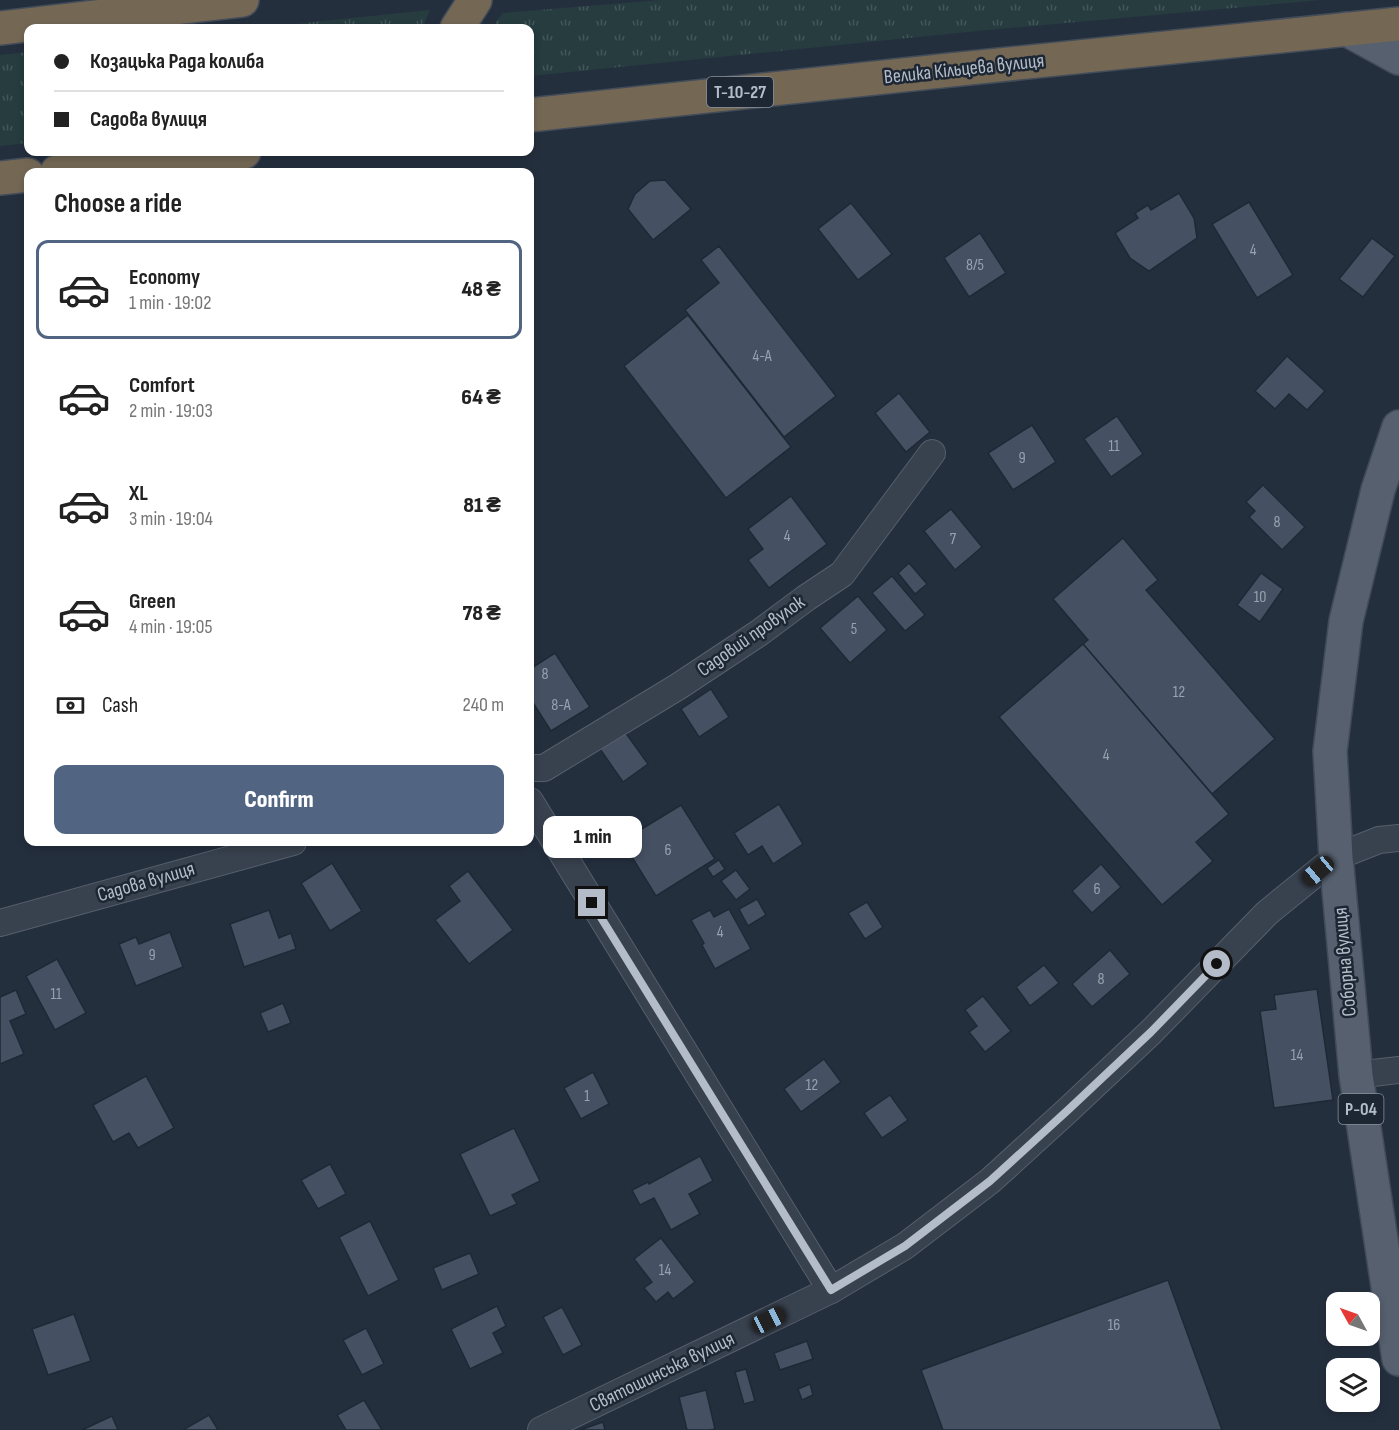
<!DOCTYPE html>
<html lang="en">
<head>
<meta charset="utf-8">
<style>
  body { margin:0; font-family:"Sofia Sans Condensed",sans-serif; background:#f2f2f2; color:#222; height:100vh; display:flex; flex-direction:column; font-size:22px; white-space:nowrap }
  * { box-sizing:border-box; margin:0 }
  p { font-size:20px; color:#767676 }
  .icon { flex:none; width:33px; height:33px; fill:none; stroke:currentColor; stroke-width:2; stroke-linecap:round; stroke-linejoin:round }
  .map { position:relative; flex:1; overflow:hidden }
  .drawer { position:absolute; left:24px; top:168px; width:510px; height:678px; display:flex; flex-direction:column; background:#fff; border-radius:12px; box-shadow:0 3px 9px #0003 }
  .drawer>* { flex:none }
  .top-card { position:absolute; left:24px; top:24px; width:510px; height:132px; border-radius:12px; box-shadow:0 3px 9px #0003; display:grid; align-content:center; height:132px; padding:0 30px; background:#fff }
  .needle { width:39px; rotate:310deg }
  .controls { position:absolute; left:1326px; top:1292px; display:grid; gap:12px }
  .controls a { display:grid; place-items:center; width:54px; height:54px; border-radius:12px; background:#fff; box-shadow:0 3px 9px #0003; font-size:30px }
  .end { position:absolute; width:27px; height:27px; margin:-14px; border:8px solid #b4bcc9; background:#111; box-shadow:0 0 0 3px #111 }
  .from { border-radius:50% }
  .bubble { position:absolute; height:42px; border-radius:12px; background:#fff; box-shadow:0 3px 9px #0003; font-size:20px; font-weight:800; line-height:42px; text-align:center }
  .car { position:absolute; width:18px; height:36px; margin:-18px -9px; border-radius:8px; box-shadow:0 0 4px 2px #0007; background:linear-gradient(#222 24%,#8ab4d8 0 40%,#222 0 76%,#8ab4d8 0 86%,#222 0) }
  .top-card b { display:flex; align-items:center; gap:21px; height:57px; font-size:22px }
  .top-card b+b { border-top:2px solid #e0e0e0 }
  .top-card i { width:15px; height:15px; background:#222 }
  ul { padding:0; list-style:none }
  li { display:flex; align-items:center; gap:18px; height:99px; margin:0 12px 9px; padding:0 18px; border:3px solid transparent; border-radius:12px }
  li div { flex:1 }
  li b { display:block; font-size:22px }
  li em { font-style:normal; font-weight:800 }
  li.current { border-color:#516482 }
  li>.icon { width:54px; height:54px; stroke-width:1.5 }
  h2 { padding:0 30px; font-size:27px; line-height:72px }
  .pay { display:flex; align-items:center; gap:15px; height:66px; padding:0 30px; font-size:22px }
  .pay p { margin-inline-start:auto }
  .button { display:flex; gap:12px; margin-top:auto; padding:12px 30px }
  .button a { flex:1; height:69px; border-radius:12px; background:#516482; color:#fff; font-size:24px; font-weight:800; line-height:69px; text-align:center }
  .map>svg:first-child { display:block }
</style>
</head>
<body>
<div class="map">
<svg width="1399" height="1430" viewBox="0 0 1399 1430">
  <defs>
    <pattern id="grass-tufts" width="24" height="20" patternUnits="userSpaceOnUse" patternTransform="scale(1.5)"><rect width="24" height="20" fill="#263c3f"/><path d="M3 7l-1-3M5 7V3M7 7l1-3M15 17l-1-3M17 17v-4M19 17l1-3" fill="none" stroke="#435659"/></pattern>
  </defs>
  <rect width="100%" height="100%" fill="#242f3e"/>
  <g fill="url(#grass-tufts)">
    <path d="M660,0H1321L977,31L530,76V28H496V21L503,13Z"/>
    <path d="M430,10L422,28H255Z"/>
    <path d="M28,52V143L0,146V55Z"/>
  </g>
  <g fill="#455162" stroke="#1f2835" stroke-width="1.5">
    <path d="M665,180L691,209L653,240L628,209L635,194L650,181Z"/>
    <path d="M1179,193L1194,218L1197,238L1149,271L1130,258L1115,233L1138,218L1135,213L1148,205L1151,210Z"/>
    <path d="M1249,202L1293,275L1257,298L1212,224Z"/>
    <path d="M851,203L892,254L858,280L818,229Z"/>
    <path d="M980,233L1006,273L969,297L944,258Z"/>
    <path d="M1372,238L1395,256L1363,297L1339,279Z"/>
    <path d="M719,246L836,396L784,437L685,310L719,283L701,260Z"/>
    <path d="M688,315L791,447L726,498L624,366Z"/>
    <path d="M1287,356L1325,391L1307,410L1289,394L1275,409L1255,391Z"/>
    <path d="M899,393L930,432L906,452L875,413Z"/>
    <path d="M1117,416L1143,454L1111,477L1084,439Z"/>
    <path d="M1032,425L1056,462L1013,490L988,453Z"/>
    <path d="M1263,485L1305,527L1282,550L1249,517L1255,511L1246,502Z"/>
    <path d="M791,496L827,544L769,588L748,560L763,549L748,529Z"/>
    <path d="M951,509L982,547L955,570L924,531Z"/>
    <path d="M1123,538L1158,580L1146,590L1275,739L1212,794L1083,644L1088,640L1053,599Z"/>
    <path d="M909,563L927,584L915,594L898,573Z"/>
    <path d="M1261,573L1283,589L1260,622L1237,605Z"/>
    <path d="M892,576L925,615L905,631L872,593Z"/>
    <path d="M858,596L887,630L850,663L820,628Z"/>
    <path d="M1083,644L1229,814L1196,842L1213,861L1162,905L999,717Z"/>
    <path d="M555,653L590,707L551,731L530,698V669Z"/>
    <path d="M711,689L729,717L699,737L681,709Z"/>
    <path d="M625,732L648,764L623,782L600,749Z"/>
    <path d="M779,804L803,844L773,864L762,846L748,855L734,833Z"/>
    <path d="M681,805L715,859L656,896L622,841Z"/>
    <path d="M719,860L725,869L713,877L707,868Z"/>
    <path d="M332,863L362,911L330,931L301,883Z"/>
    <path d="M1101,864L1121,887L1092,913L1072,891Z"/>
    <path d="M736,870L750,889L736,900L721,881Z"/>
    <path d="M468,871L513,930L469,964L435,920L460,901L449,886Z"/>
    <path d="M757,899L766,915L748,926L739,909Z"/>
    <path d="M867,902L883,927L865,939L848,913Z"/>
    <path d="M729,909L751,949L715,969L702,945L704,943L691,920L710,910L714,917Z"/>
    <path d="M269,910L279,938L291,933L296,949L244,967L230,924Z"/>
    <path d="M170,932L183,967L136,986L119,944L136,937L139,944Z"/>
    <path d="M1110,950L1130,974L1092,1007L1072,984Z"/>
    <path d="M57,959L86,1013L55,1030L26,976Z"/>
    <path d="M1044,965L1059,983L1030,1006L1016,987Z"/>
    <path d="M1317,989L1333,1100L1274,1108L1260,1011L1276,1009L1274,995Z"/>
    <path d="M16,990L26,1014L10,1021L24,1054L0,1064V997Z"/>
    <path d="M983,996L1011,1031L985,1052L969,1032L977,1026L965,1010Z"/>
    <path d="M283,1003L291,1023L268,1032L260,1013Z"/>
    <path d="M824,1059L841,1082L801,1112L784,1089Z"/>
    <path d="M593,1072L609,1104L581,1119L564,1088Z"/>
    <path d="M146,1076L174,1128L138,1148L129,1133L113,1142L93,1105Z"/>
    <path d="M890,1095L908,1120L882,1138L864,1113Z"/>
    <path d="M514,1128L540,1181L512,1195L517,1204L490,1216L460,1154Z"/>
    <path d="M700,1156L713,1181L689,1194L700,1214L671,1230L654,1198L640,1205L632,1190L648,1182L649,1184Z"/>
    <path d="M330,1164L346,1194L318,1209L301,1180Z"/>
    <path d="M370,1221L399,1280L368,1296L339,1237Z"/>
    <path d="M661,1238L695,1282L673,1299L668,1292L656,1302L644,1288L652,1282L634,1259Z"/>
    <path d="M470,1253L479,1274L442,1290L433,1268Z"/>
    <path d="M1168,1280L1222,1430H943L921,1370Z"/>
    <path d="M497,1306L506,1326L493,1333L503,1353L470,1369L451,1329Z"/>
    <path d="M562,1307L582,1345L563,1355L543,1317Z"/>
    <path d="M74,1314L91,1361L48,1375L32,1329Z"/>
    <path d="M366,1328L384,1364L362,1375L343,1340Z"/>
    <path d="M807,1341L813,1359L780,1370L774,1353Z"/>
    <path d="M746,1369L755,1401L744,1404L735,1372Z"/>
    <path d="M810,1384L813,1395L802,1400L798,1389Z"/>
    <path d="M706,1390L715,1429L710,1430H687L679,1397Z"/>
    <path d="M364,1400L382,1430H346L337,1415Z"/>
    <path d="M209,1415L218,1430H183Z"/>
    <path d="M112,1416L118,1430H82Z"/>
    <path d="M603,1422L605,1430H580Z"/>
  </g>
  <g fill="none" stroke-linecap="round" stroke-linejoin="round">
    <defs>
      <g id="street">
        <path d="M530,768H544L679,686L759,633L806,598L842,574L932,453"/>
        <path d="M530,801L831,1290"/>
        <path d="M0,923L293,842"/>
        <path d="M1356,1075L1399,1070"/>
        <path d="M541,1430L831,1290L905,1246L990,1181L1068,1110L1151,1032L1267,913L1336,857L1379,840L1399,838"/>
      </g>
      <g id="primary">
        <path d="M1346,29L1399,58"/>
        <path d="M1399,427L1378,490L1346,621L1330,751L1336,857L1356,1075L1399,1359"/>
      </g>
      <g id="highway">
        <path d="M0,28L242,0"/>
        <path d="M457,28L475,0"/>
        <path d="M530,115L950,70L1399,24"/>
        <path d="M57,172L244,152"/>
        <path d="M0,178L28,175"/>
      </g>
    </defs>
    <use href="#street" stroke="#565f6c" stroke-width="28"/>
    <use href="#primary" stroke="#414a57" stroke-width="36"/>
    <use href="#highway" stroke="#434c59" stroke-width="36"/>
    <use href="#street" stroke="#38414e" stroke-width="26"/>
    <use href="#primary" stroke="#56606e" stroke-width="33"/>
    <use href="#highway" stroke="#746855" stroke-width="33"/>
  </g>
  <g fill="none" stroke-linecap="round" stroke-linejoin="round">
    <path stroke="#b4bcc9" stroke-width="8" d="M592,903L831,1290L905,1246L990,1181L1068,1110L1151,1032L1217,964"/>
  </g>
  <g text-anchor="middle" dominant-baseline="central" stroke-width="5" stroke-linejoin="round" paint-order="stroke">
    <g font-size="16" fill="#98a1af">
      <text x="1253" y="250">4</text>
      <text x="975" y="265">8/5</text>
      <text x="762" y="356">4-А</text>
      <text x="1114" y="446">11</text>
      <text x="1022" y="458">9</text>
      <text x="1277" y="522">8</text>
      <text x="787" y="536">4</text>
      <text x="953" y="539">7</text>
      <text x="1260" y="597">10</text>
      <text x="854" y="629">5</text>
      <text x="545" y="674">8</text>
      <text x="1179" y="692">12</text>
      <text x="561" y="705">8-А</text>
      <text x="1106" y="755">4</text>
      <text x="668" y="850">6</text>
      <text x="1097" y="889">6</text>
      <text x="720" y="932">4</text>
      <text x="152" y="955">9</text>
      <text x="1101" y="979">8</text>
      <text x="56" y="994">11</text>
      <text x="1297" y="1055">14</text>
      <text x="812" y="1085">12</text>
      <text x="587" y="1096">1</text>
      <text x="665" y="1270">14</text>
      <text x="1114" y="1325">16</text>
    </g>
    <g fill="#1d2633" stroke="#878f9c" stroke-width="1.5">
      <rect x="707" y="77" width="66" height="30" rx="4.5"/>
      <rect x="1338.5" y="1094" width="45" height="30" rx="4.5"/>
    </g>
    <g font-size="18" font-weight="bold" fill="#b4bcc9">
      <text x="740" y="92">Т-10-27</text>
      <text x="1361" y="1109">Р-04</text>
    </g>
    <g font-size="20" fill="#b4bcc9" stroke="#1d2633">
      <text transform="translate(964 69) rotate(-6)">Велика Кільцева вулиця</text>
      <text transform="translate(751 636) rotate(-35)">Садовий провулок</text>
      <text transform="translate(146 882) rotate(-16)">Садова вулиця</text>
      <text transform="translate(1345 962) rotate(-95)">Соборна вулиця</text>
      <text transform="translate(662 1372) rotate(-26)">Святошинська вулиця</text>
    </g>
  </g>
</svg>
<div class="controls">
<a><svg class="needle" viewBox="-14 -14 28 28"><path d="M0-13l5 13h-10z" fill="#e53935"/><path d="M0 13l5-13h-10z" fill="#767676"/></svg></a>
<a><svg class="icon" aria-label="layers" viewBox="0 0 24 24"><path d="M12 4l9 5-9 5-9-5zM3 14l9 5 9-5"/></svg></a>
</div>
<i class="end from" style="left:1217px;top:964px"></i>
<i class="end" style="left:592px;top:903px"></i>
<div class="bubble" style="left:543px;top:816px;width:99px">1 min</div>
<i class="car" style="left:1318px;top:871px;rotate:230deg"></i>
<i class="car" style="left:769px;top:1320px;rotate:64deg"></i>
<div class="top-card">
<b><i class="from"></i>Козацька Рада колиба</b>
<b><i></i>Садова вулиця</b>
</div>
<section class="drawer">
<h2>Choose a ride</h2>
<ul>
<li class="current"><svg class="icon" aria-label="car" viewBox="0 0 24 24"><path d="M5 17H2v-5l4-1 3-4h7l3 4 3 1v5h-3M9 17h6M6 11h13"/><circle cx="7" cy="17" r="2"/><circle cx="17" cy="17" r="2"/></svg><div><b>Economy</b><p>1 min · 19:02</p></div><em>48 ₴</em></li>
<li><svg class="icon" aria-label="car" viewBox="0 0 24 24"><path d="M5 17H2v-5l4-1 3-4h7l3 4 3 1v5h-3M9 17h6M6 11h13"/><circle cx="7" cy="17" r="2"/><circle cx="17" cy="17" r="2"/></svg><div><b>Comfort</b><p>2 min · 19:03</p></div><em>64 ₴</em></li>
<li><svg class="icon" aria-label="car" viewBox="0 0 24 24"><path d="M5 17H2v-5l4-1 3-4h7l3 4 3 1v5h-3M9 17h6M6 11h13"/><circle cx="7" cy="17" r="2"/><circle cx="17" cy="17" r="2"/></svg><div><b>XL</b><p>3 min · 19:04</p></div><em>81 ₴</em></li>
<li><svg class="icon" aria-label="car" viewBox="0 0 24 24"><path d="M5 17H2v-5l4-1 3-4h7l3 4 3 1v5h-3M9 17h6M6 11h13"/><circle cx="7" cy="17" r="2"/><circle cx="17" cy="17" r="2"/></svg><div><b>Green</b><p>4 min · 19:05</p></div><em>78 ₴</em></li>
</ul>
<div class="pay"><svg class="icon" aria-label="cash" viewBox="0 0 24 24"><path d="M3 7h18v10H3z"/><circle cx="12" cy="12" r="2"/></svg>Cash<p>240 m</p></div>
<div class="button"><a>Confirm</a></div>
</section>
</div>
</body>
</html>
